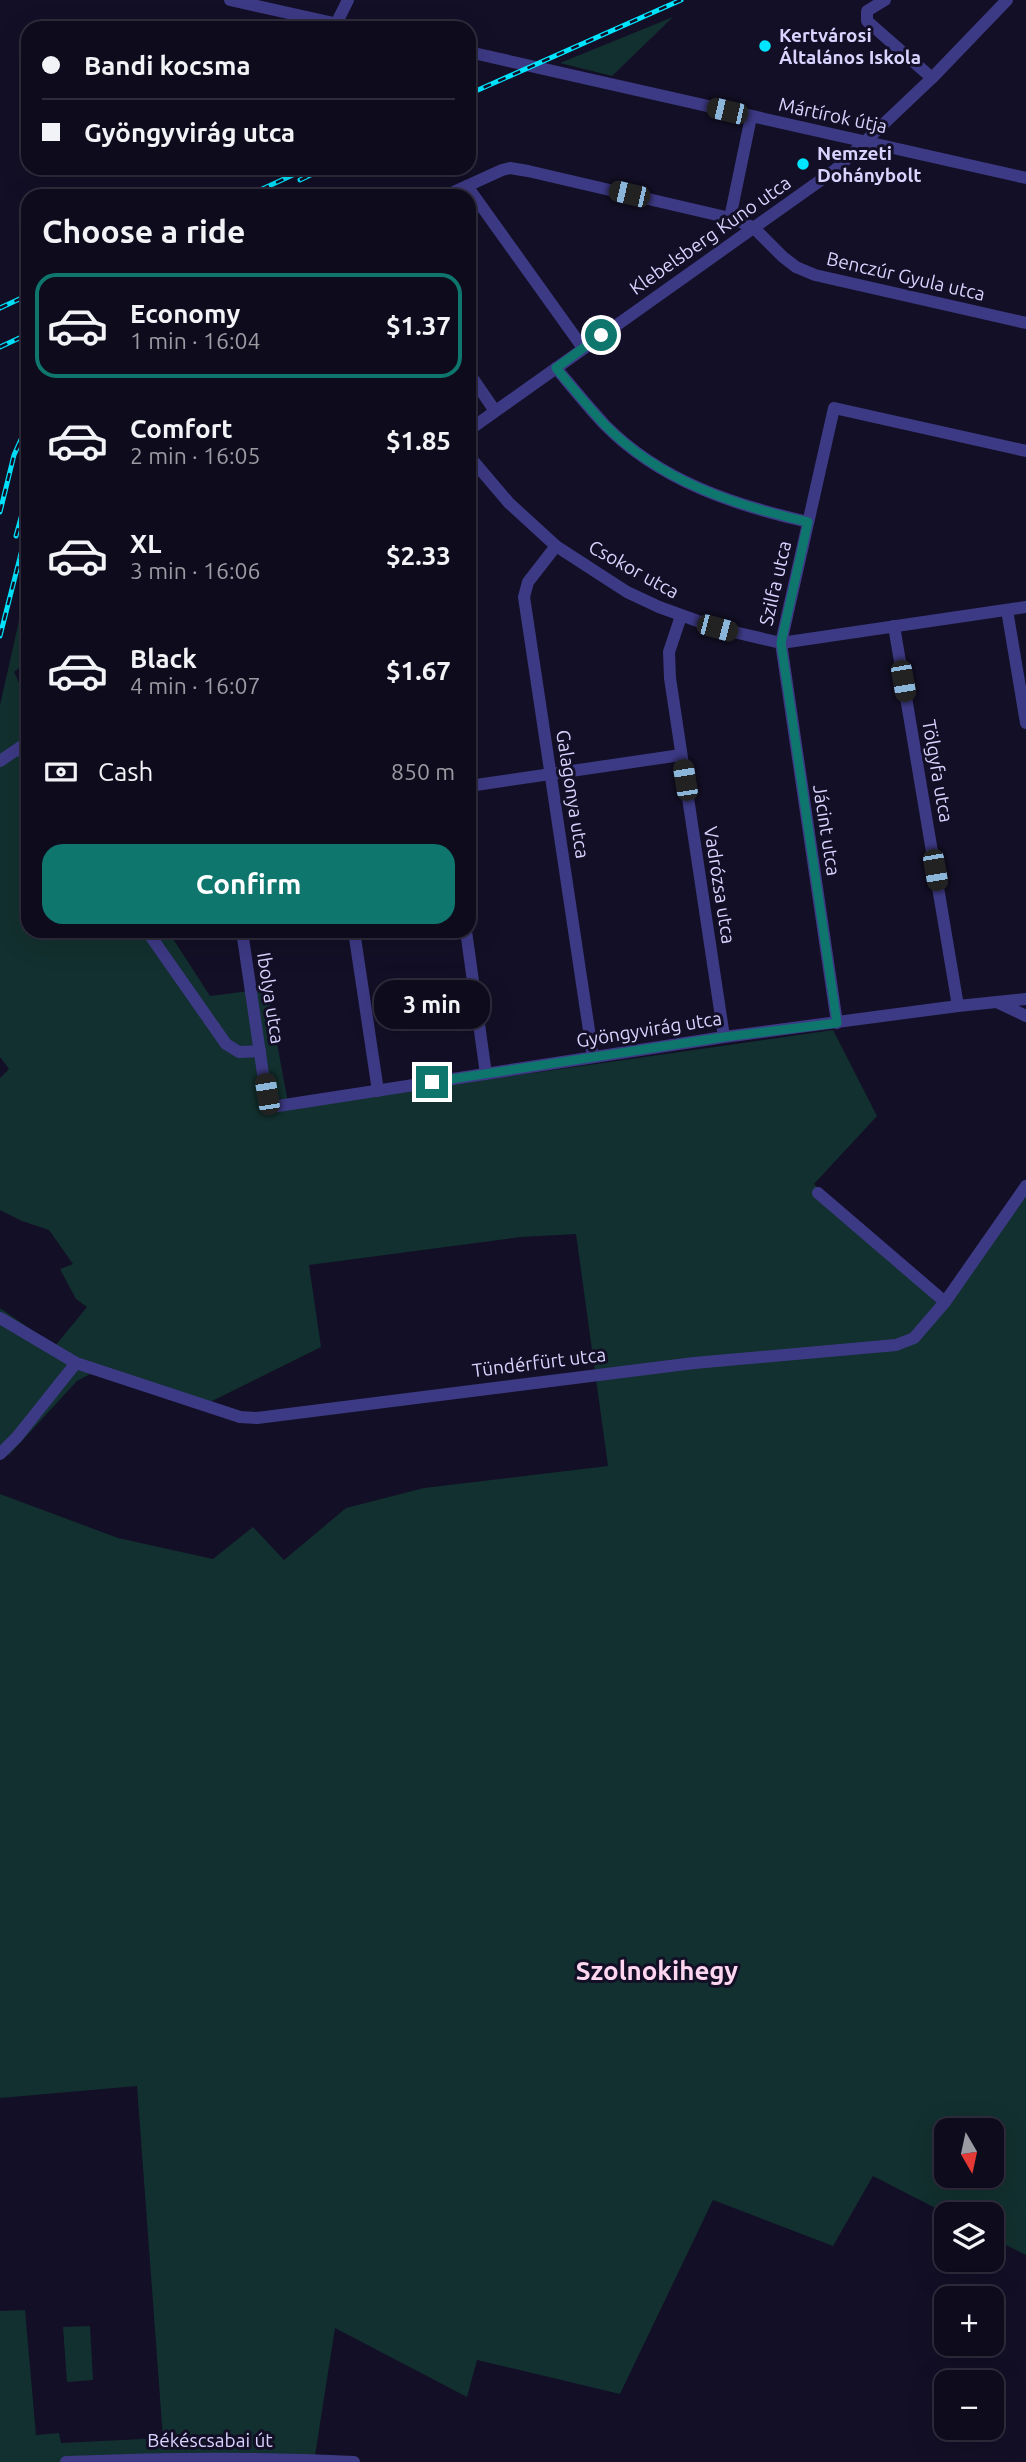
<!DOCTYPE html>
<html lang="en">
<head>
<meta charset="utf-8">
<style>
  body { margin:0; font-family:Ubuntu,sans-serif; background:#171425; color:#f1f3f6; height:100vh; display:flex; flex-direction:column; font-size:26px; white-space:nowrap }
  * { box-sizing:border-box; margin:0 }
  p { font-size:23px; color:#9b9ba3 }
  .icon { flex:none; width:38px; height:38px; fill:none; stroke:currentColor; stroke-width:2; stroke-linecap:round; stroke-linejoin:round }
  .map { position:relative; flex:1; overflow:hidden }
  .side { position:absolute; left:21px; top:189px; width:455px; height:749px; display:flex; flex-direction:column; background:#0e0b1c; border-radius:21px; box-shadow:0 7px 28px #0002,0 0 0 2px #2e2b3b }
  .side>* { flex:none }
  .banner { position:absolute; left:21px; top:21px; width:455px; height:154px; border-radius:21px; box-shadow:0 7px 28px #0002,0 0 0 2px #2e2b3b; display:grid; align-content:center; height:154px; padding:0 21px; background:#0e0b1c }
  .needle { width:46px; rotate:171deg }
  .controls { position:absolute; left:934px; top:2118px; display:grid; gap:14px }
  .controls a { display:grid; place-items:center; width:70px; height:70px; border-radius:14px; background:#0e0b1c; box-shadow:0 7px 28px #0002,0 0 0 2px #2e2b3b; font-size:35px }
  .end { position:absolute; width:32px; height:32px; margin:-16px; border:9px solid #0f766e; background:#fff; box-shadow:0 0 0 4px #fff }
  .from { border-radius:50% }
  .bubble { position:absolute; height:49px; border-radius:21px; background:#0e0b1c; box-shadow:0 7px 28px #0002,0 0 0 2px #2e2b3b; font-size:23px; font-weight:700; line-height:49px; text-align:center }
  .car { position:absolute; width:21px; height:42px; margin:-21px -10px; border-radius:9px; box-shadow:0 0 5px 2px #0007; background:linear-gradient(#222 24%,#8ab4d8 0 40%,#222 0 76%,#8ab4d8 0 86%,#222 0) }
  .banner b { display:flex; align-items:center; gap:24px; height:66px; font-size:26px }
  .banner b+b { border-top:2px solid #2e2b3b }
  .banner i { width:18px; height:18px; background:#f1f3f6 }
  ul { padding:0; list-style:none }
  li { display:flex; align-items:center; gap:21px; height:105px; margin:0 14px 10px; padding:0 7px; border:4px solid transparent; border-radius:21px }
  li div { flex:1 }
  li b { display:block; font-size:26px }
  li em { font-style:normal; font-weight:700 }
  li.selected { border-color:#0f766e }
  li>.icon { width:63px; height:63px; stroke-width:1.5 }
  h2 { padding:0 21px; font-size:32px; line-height:84px }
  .pay { display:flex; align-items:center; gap:18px; height:77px; padding:0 21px; font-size:26px }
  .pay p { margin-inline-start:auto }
  .button { display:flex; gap:14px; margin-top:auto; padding:14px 21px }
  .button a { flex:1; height:80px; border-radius:21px; background:#0f766e; color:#fff; font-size:28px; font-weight:700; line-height:80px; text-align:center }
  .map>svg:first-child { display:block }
</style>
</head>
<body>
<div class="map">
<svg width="1026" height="2462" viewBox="0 0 1026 2462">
  <rect width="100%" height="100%" fill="#130f26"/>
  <g fill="#12302f" fill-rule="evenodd">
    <path d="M673,17L612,76L560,63Z"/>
    <path d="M28,581V661L14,672L28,702V931H168L210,996L267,989L289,1108L833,1030L877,1116L814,1184L945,1311L1026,1196V2255L992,2238V2214H947L873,2176L833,2246L713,2200L620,2394L477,2360L467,2397L335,2328L314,2462H0V2311L25,2310L36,2435L59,2433L61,2443L163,2438L137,2086L0,2098V1494L118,1538L213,1559L253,1527L284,1560L346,1508L424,1488L608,1466L576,1234L521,1237L309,1265L321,1347L200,1407L92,1373L77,1381L9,1455L0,1449V1308L55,1346L87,1307L76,1299L60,1269L73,1264L49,1230L22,1221L0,1210V1078L9,1069L0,1057V705ZM947,2130H992V2175H947Z"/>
    <path d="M90,2326L93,2380L67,2382L63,2327Z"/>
  </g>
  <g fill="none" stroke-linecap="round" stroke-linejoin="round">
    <g stroke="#3d3a85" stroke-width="12">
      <path d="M230,0L356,28"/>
      <path d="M885,0L867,11V21L932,78"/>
      <path d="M336,24L348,0"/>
      <path d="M469,52L1026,178"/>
      <path d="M467,186L583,348"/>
      <path d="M445,196L502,170L510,168L528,171L730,218L753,227L783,257L796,267L815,275L1026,323"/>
      <path d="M730,218L751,117"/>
      <path d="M556,368C572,387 588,407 605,425C660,481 734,505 808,522"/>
      <path d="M469,373L495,411"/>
      <path d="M469,430L835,170L932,78L1007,0"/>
      <path d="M469,456L509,503L556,546L627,592L659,607L717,628L781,643L1026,607"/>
      <path d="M556,546L528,582L524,597L593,1057"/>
      <path d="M1007,610L1026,723"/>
      <path d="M681,616L669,652L670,678L724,1037"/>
      <path d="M894,626L958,1006"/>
      <path d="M20,748L28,760"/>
      <path d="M0,761L28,742"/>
      <path d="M469,786L681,755"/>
      <path d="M147,931L226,1044L239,1052L260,1051"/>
      <path d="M242,931L266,1094L268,1100L278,1106L724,1037L958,1006L1026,999"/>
      <path d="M354,931L378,1091"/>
      <path d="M466,931L486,1074"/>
      <path d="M999,1003L1026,1016"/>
      <path d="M837,1023L781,643L834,408L1026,451"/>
      <path d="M818,1193L945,1302"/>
      <path d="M0,1318L76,1363L240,1417L257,1418L694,1363L896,1345L914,1338L945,1302L1026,1186"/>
      <path d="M0,1454L17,1437L76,1363"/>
      <path d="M66,2462C162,2458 258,2457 354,2462"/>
    </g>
    <defs>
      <g id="rail">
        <path d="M469,94L681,0"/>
        <path d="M300,180L325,168"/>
        <path d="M247,196L308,168"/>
        <path d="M0,308L28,295"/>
        <path d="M0,347L28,334"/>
        <path d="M0,512L14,455L28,424"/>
        <path d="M16,536L28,492"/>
        <path d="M0,636L28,526"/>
      </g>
    </defs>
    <use href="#rail" stroke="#00e5ff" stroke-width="5"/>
    <use href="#rail" stroke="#130f26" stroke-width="2.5" stroke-dasharray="8" stroke-linecap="butt"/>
  </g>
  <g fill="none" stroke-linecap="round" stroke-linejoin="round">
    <path stroke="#0f766e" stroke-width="9" d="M432,1082L724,1037L837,1023L781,643L808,522C734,505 660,481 605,425C588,407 572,387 556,368L601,335"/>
  </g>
  <g fill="#00e5ff" stroke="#130f26" stroke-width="2.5">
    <circle cx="765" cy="46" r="7"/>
    <circle cx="803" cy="164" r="7"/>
  </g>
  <g text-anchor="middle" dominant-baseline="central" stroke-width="6" stroke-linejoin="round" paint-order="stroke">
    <g font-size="19" font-weight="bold" fill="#d9d4ff" stroke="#130f26" text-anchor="start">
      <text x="779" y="35">Kertvárosi<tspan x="779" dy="22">Általános Iskola</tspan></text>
      <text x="817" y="153">Nemzeti<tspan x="817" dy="22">Dohánybolt</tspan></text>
    </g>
    <g font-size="19" fill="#d9d4ff" stroke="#130f26">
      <text transform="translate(833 115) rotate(12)">Mártírok útja</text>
      <text transform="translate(710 235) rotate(-35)">Klebelsberg Kuno utca</text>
      <text transform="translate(906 276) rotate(13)">Benczúr Gyula utca</text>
      <text transform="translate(634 569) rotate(29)">Csokor utca</text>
      <text transform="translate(775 583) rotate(-77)">Szilfa utca</text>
      <text transform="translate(938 771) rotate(80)">Tölgyfa utca</text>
      <text transform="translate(573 794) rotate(81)">Galagonya utca</text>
      <text transform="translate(827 830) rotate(81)">Jácint utca</text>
      <text transform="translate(720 885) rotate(81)">Vadrózsa utca</text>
      <text transform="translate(271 998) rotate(81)">Ibolya utca</text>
      <text transform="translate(649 1029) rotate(-9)">Gyöngyvirág utca</text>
      <text transform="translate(539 1362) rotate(-7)">Tündérfürt utca</text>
      <text x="210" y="2440">Békéscsabai út</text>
    </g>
    <g font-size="26" font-weight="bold" fill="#ffd6f0" stroke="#130f26">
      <text x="657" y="1970">Szolnokihegy</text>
    </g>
  </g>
</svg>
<div class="controls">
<a><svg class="needle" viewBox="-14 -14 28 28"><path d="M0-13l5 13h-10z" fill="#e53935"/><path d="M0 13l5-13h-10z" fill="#9b9ba3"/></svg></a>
<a><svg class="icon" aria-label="layers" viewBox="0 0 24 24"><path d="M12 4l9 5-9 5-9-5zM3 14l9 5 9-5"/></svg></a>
<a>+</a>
<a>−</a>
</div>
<i class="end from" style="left:601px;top:335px"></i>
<i class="end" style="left:432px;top:1082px"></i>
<div class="bubble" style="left:374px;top:980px;width:116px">3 min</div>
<i class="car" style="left:727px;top:111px;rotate:283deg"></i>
<i class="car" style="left:629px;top:194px;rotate:283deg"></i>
<i class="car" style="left:717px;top:628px;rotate:105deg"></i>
<i class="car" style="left:903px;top:681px;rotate:170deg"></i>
<i class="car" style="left:685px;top:780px;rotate:351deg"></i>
<i class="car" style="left:935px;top:870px;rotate:170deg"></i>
<i class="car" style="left:267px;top:1094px;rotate:351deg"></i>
<div class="banner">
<b><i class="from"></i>Bandi kocsma</b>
<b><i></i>Gyöngyvirág utca</b>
</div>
<section class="side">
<h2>Choose a ride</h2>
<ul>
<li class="selected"><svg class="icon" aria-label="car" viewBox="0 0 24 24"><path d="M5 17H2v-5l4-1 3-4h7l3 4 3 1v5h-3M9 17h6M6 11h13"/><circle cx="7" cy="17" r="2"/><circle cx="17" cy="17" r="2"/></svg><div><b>Economy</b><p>1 min · 16:04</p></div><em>$1.37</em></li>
<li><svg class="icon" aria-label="car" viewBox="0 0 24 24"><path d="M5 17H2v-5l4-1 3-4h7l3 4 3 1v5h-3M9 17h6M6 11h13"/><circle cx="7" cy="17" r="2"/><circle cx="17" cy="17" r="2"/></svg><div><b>Comfort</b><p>2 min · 16:05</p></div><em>$1.85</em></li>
<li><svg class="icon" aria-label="car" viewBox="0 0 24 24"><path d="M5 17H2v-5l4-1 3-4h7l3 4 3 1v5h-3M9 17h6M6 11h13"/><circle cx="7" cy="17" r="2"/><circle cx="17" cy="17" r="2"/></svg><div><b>XL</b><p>3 min · 16:06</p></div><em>$2.33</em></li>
<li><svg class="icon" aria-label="car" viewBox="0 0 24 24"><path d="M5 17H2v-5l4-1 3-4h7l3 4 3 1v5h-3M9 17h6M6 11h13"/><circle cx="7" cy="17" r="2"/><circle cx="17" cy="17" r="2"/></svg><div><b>Black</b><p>4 min · 16:07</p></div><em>$1.67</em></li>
</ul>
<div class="pay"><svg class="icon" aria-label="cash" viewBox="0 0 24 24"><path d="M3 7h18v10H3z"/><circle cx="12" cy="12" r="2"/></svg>Cash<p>850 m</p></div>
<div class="button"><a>Confirm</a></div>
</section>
</div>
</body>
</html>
